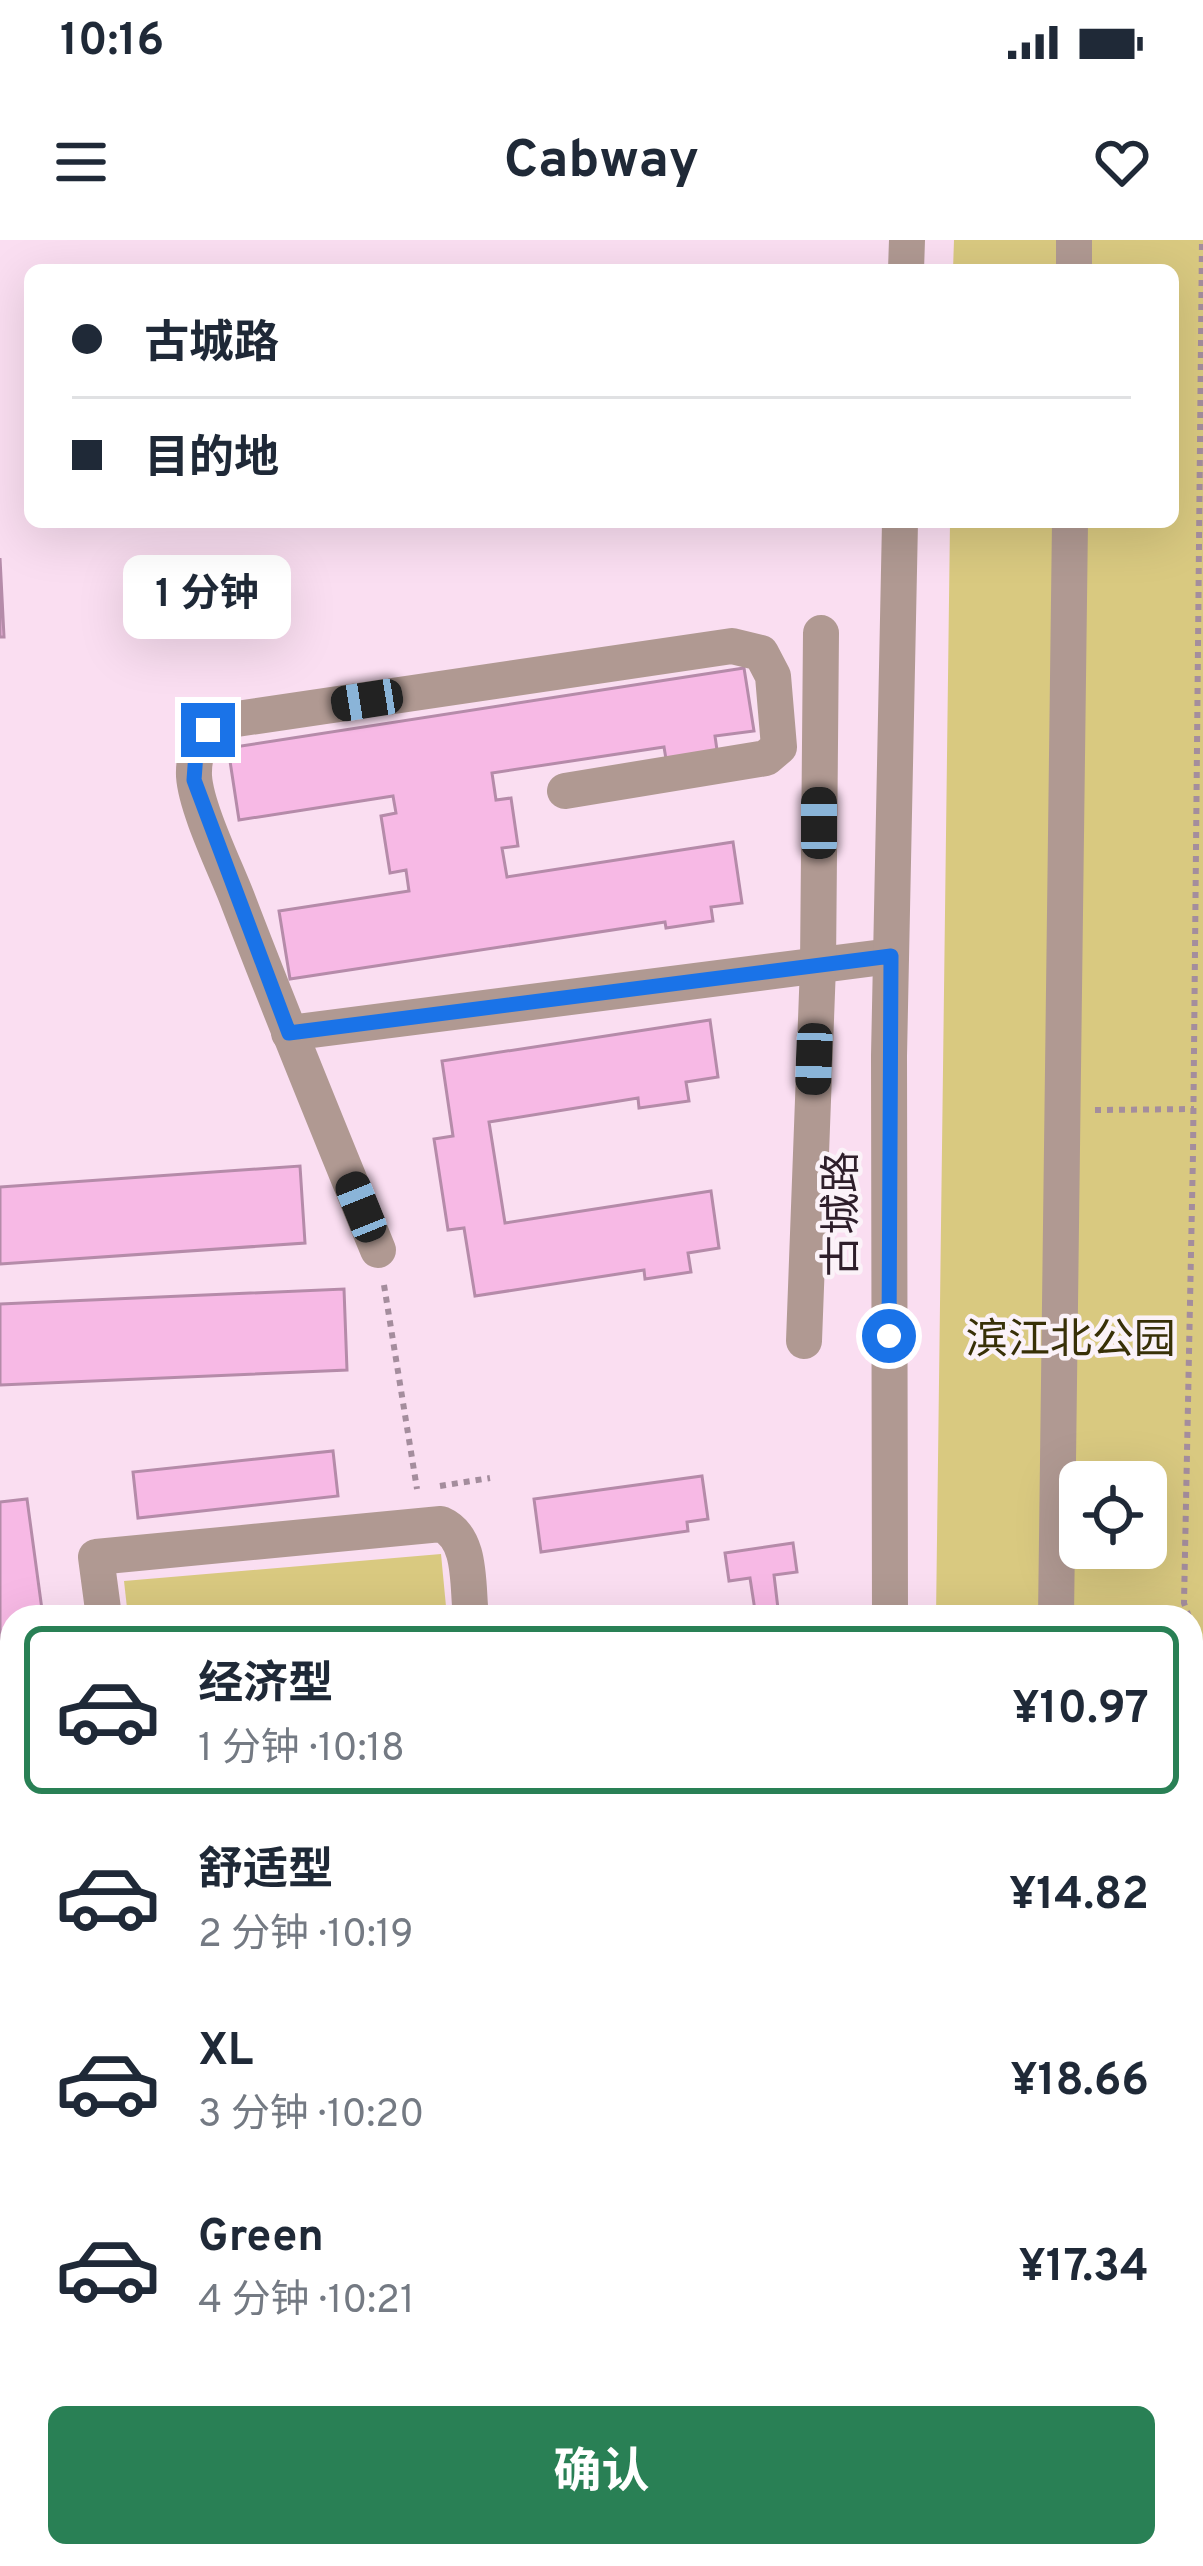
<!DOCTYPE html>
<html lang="zh">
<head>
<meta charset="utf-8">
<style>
  body { margin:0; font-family:Overpass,"Noto Sans SC",sans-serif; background:#f2f2f3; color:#1f2937; height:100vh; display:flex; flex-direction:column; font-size:45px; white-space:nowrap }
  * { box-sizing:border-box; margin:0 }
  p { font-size:39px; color:#747a83 }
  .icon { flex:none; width:66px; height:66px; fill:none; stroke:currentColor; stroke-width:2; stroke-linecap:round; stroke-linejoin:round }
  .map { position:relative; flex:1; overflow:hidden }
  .details { position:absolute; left:0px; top:1365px; width:1203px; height:963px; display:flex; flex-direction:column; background:#fff; border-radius:36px 36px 0 0; box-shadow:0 12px 48px #0002 }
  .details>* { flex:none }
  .top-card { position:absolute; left:24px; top:24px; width:1155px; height:264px; border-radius:18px; box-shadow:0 12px 48px #0002; display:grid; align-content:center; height:264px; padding:0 48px; background:#fff }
  .buttons { position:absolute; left:1059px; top:1221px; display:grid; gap:24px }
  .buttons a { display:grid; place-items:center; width:108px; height:108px; border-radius:18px; background:#fff; box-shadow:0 12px 48px #0002; font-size:60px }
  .end { position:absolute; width:54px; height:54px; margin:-27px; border:15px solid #1a73e8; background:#fff; box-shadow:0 0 0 6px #fff }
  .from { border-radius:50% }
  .bubble { position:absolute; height:84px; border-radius:18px; background:#fff; box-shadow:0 12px 48px #0002; font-size:39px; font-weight:700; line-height:84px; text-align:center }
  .car { position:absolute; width:36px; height:72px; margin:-36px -18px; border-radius:15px; box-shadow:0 0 9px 3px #0007; background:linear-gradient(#222 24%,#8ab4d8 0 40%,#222 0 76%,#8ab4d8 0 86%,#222 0) }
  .top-card b { display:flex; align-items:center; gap:42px; height:114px; font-size:45px }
  .top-card b+b { border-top:3px solid #e0e1e3 }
  .top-card i { width:30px; height:30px; background:#1f2937 }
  ul { padding:21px 0 0; list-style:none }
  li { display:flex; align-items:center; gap:36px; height:168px; margin:0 24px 18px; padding:0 24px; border:6px solid transparent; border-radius:18px }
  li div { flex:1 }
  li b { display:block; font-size:45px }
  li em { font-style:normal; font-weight:700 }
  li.current { border-color:#298055 }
  li>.icon { width:108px; height:108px; stroke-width:1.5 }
  .cta { display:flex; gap:24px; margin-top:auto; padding:24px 48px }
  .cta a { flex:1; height:138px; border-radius:18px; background:#298055; color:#fff; font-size:48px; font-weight:700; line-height:138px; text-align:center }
  .status { display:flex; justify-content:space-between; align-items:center; height:84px; padding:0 60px; background:#fff; direction:ltr }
  .status svg { height:33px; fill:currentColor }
  header { display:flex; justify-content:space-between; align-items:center; height:156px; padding:0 48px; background:#fff; font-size:54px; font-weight:700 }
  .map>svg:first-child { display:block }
</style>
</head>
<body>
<div class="status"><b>10:16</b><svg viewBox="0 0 49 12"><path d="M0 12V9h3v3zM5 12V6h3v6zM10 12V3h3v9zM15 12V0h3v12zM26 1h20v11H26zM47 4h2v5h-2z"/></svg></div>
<header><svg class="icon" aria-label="menu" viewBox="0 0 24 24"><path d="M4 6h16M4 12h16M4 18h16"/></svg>Cabway<svg class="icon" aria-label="heart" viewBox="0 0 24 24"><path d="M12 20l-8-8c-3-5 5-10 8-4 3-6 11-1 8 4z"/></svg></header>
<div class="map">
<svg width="1203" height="2326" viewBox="0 0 1203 2326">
  <rect width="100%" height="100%" fill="#fadef1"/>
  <g fill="#d9c980" fill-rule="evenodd">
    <path d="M954,0H1203V2326H917L918,2316H1191V1377H936L950,282H1173V30H953ZM1080,1242H1146V1308H1080Z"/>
    <path d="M441,1314L447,1377H128L124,1341Z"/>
    <path d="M12,1702V1756L0,1758V1703Z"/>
    <path d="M12,2154V2316H387L388,2326H0V2155Z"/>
  </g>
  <g fill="#f7b9e5" stroke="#b58ba9" stroke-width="3">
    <path d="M0,318L4,397H0Z"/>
    <path d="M744,428L754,491L715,496L718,517L667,525L664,507L492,533L496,560L511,558L518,606L502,608L507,637L733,602L742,663L711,667L713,681L666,688L665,682L290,739L279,671L409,651L406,630L390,633L381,576L396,573L393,556L239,580L228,508Z"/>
    <path d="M710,780L718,837L686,842L689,861L639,868L638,858L489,882L505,983L711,951L719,1008L688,1013L691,1032L645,1039L644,1030L475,1056L464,988L448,990L434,899L453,896L442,821Z"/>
    <path d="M300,926L305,1003L0,1024V947Z"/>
    <path d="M344,1049L347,1130L0,1145V1064Z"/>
    <path d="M333,1211L338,1256L138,1278L133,1232Z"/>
    <path d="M702,1236L708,1279L687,1282L688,1291L541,1312L534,1259Z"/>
    <path d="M27,1259L43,1377H12V1449L0,1451V1262Z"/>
    <path d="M793,1303L797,1332L774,1335L779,1377H756L750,1338L729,1341L725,1313Z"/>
    <path d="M12,1835V2047L0,2049V1836Z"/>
    <path d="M395,2316H470L471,2326H395Z"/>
    <path d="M672,2316H765L766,2326H593Z"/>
  </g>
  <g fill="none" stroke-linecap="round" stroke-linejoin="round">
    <g stroke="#a48d9d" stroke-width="6" stroke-dasharray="6 6" stroke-linecap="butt">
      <path d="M1095,870L1194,869"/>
      <path d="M384,1045L417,1249"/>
      <path d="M440,1246L490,1238"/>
      <path d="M1189,1377L1184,1363L1193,913L1202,0"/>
      <path d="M1191,1893L1198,1804L1203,1471"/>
      <path d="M1140,2326L1141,2316"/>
    </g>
    <g stroke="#b09992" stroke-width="36">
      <path d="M906,30L907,0"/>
      <path d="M1074,30V0"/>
      <path d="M289,793L891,716"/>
      <path d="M378,1010C330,893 282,776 237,658C225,627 196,568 194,536C193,507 205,491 230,480L732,406L761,413L773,436L779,507L766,518L565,551"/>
      <path d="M804,1101L818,726L821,393"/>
      <path d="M104,1377L96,1317L441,1284C473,1298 467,1346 471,1377"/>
      <path d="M890,1377L889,816L900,282"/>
      <path d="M1056,1377L1070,282"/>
      <path d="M1191,1438L1203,1424"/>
      <path d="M0,1688L12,1687"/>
      <path d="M0,1776L12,1775"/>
      <path d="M0,2092L12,2090"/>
      <path d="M498,2316V2326"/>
      <path d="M866,2326L867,2316"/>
      <path d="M1024,2326L1025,2316"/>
      <path d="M1059,2326L1060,2316"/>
    </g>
  </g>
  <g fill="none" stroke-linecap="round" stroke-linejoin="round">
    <path stroke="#1a73e8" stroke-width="15" d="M208,490L196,513L194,540L289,793L891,716L889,1096"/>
  </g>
  <g text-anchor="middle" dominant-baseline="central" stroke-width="9" stroke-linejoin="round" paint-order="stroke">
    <g font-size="42" fill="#2e1e2a" stroke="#fbf2f8">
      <text transform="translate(844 974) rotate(-90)">古城路</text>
    </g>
    <g font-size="42" fill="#383007" stroke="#fbf2f8">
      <text x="1071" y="1102">滨江北公园</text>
    </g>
  </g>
</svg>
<div class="buttons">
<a><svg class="icon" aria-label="locate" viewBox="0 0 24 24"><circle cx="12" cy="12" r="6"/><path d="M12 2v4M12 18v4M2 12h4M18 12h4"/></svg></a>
</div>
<i class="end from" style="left:889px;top:1096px"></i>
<i class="end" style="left:208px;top:490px"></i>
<div class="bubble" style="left:123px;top:315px;width:168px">1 分钟</div>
<i class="car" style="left:367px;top:460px;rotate:261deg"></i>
<i class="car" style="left:819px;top:583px;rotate:0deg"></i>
<i class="car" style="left:814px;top:819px;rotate:182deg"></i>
<i class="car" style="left:361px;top:967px;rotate:338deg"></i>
<div class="top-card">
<b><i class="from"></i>古城路</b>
<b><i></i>目的地</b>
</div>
<section class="details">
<ul>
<li class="current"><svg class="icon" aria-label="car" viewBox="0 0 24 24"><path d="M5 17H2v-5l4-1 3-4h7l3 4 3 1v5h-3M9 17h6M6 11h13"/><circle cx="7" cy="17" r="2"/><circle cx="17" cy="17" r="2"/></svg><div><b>经济型</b><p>1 分钟 · 10:18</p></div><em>¥10.97</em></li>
<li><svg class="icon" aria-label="car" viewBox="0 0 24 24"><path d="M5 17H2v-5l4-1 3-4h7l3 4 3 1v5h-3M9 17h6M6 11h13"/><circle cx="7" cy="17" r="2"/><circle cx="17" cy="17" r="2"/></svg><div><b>舒适型</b><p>2 分钟 · 10:19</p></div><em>¥14.82</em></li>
<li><svg class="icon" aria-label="car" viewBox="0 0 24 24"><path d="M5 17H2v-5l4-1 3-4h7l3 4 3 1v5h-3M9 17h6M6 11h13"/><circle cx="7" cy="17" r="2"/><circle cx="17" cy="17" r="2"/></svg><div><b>XL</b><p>3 分钟 · 10:20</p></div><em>¥18.66</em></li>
<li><svg class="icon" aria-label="car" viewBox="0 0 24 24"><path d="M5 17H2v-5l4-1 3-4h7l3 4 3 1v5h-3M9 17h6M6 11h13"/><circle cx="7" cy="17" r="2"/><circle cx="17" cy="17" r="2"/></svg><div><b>Green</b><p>4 分钟 · 10:21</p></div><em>¥17.34</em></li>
</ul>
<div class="cta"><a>确认</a></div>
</section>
</div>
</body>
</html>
